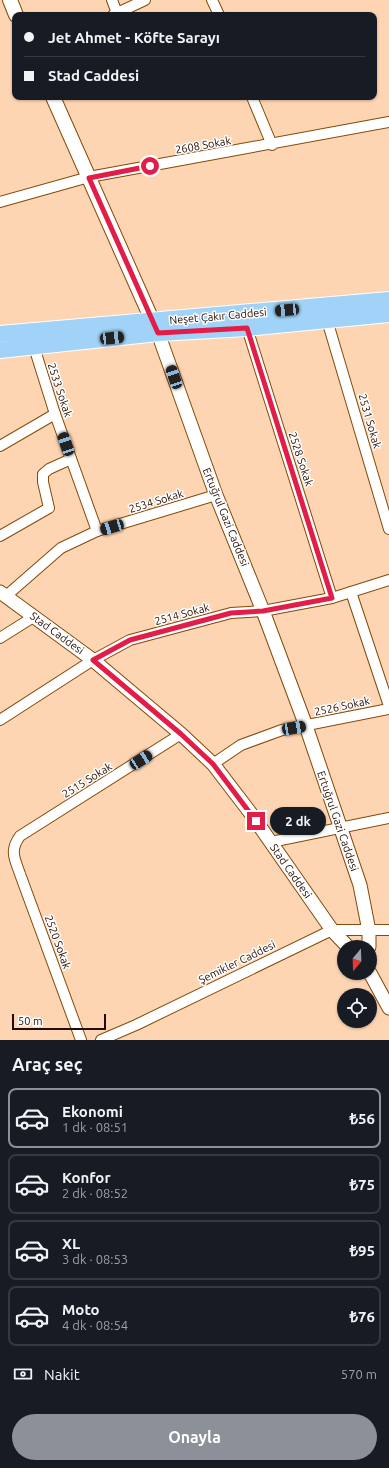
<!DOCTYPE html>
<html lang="tr">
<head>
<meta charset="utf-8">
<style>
  body { margin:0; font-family:Ubuntu,sans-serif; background:#20242c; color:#f1f3f6; height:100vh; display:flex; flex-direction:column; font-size:15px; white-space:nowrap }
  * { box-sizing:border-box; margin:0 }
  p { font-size:13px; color:#9ea1a6 }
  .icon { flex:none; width:22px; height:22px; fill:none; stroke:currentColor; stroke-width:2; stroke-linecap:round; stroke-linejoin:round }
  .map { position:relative; height:1040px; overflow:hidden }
  .side { display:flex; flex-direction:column; background:#171b24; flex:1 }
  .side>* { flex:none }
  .guide { position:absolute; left:12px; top:12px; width:365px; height:88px; border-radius:8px; box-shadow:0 1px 3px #0004; display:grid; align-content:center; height:88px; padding:0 12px; background:#171b24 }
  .needle { width:26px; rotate:199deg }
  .fabs { position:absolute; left:337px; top:940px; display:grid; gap:8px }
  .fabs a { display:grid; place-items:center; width:40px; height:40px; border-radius:50%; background:#171b24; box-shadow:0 1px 3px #0004; font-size:20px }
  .scale { position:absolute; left:12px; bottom:10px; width:94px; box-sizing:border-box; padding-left:4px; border:2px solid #240c00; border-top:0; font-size:11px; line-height:14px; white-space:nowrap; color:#240c00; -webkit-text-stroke:3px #fff; paint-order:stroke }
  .end { position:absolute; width:18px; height:18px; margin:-9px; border:5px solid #e11d48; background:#fff; box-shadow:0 0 0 2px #fff }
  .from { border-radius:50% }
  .bubble { position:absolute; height:28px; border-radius:14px; background:#171b24; box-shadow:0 1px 3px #0004; font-size:13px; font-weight:700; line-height:28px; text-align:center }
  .car { position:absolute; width:12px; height:24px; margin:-12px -6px; border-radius:5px; box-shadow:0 0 3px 1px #0007; background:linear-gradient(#222 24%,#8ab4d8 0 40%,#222 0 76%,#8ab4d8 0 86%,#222 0) }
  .guide b { display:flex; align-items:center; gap:14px; height:38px; font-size:15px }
  .guide b+b { border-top:1px solid #363941 }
  .guide i { width:10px; height:10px; background:#f1f3f6 }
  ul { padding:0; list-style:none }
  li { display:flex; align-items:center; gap:12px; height:60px; margin:0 8px 6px; padding:0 4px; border:2px solid #363941; border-radius:8px }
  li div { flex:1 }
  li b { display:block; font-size:15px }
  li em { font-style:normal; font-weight:700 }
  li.current { border-color:#8c9099 }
  li>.icon { width:36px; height:36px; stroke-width:1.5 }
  h2 { padding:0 12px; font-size:18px; line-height:48px }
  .pay { display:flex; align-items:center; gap:10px; height:44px; padding:0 12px; font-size:15px }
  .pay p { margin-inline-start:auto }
  .cta { display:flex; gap:8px; margin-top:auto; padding:8px 12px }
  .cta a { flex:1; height:46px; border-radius:24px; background:#8c9099; color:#fff; font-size:16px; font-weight:700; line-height:46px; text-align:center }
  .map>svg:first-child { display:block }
</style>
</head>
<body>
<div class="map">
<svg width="389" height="1040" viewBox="0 0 389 1040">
  <rect width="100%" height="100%" fill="#fed5b3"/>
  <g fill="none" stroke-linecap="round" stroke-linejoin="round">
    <defs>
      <g id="minor">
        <path d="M112,0L117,13"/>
        <path d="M212,0L219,15"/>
        <path d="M113,15L145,0"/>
        <path d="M252,97L272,145"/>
        <path d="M0,202L89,177L389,122"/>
        <path d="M327,320L389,529"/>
        <path d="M247,328L332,598"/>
        <path d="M34,347L55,414L97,531"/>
        <path d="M0,446L55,414"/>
        <path d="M0,536L49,508L43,482V474L49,469L71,459"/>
        <path d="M351,592L389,706"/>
        <path d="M6,596L61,548L97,531L216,495"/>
        <path d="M0,638L35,616"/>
        <path d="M0,720L93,660L130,640L231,613L263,611L332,598L389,580"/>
        <path d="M213,764L241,745L282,730L389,709"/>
        <path d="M271,842L389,818"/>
        <path d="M81,1040L20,874C15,859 9,851 20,836L181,734"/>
        <path d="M101,1040L136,1025L332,930H389"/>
      </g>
      <g id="tertiary">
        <path d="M158,333L216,495L263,611L306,726L360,885L369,931V947"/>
        <path d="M0,592L93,660L181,734L213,764L249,811L332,930L348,947"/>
        <path d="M370,973L389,1008"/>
      </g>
      <g id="secondary">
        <path d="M10,0L16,15"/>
        <path d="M53,97L156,329"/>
      </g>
      <g id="primary">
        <path d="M0,334L389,300"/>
        <path d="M0,350L158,333L247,328L389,314"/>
      </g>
    </defs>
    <use href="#minor" stroke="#844905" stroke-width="12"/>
    <use href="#tertiary" stroke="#844905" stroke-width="15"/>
    <use href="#secondary" stroke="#844905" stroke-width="16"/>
    <use href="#primary" stroke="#fff" stroke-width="18"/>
    <use href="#minor" stroke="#fff" stroke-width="10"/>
    <use href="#tertiary" stroke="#fff" stroke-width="13"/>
    <use href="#secondary" stroke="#fff" stroke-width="14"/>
    <use href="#primary" stroke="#a0d3f7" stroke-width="16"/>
  </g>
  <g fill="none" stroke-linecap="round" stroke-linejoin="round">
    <path stroke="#e11d48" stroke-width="5" d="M150,166L89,178L158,333L247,328L332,598L263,611L231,613L130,640L93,660L181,734L213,764L256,821"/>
  </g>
  <g text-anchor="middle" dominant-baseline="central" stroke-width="3" stroke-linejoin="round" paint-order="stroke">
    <g font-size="11" fill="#240c00" stroke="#fff">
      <text transform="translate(203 145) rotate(-10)">2608 Sokak</text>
      <text transform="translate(218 316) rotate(-5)">Neşet Çakır Caddesi</text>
      <text transform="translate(60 390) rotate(72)">2533 Sokak</text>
      <text transform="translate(370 421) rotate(74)">2531 Sokak</text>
      <text transform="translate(301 459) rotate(72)">2528 Sokak</text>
      <text transform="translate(156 501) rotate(-17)">2534 Sokak</text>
      <text transform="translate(226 517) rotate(68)">Ertuğrul Gazi Caddesi</text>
      <text transform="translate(182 614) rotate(-15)">2514 Sokak</text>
      <text transform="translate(57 633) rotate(36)">Stad Caddesi</text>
      <text transform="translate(342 706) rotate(-12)">2526 Sokak</text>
      <text transform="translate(87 780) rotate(-32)">2515 Sokak</text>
      <text transform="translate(338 821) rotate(71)">Ertuğrul Gazi Caddesi</text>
      <text transform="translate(291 871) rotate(55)">Stad Caddesi</text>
      <text transform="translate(58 942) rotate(70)">2520 Sokak</text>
      <text transform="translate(237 962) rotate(-26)">Şemikler Caddesi</text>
    </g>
  </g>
</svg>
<div class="fabs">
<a><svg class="needle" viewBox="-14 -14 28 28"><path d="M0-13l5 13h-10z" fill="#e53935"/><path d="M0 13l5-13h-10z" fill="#9ea1a6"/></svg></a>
<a><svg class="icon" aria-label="locate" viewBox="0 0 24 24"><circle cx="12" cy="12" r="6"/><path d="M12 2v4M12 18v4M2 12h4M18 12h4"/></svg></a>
</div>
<div class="scale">50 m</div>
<i class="end from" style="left:150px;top:166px"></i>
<i class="end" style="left:256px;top:821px"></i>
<div class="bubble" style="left:270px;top:807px;width:56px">2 dk</div>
<i class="car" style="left:287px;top:310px;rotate:265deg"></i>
<i class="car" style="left:112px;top:338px;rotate:84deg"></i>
<i class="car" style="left:174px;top:377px;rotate:341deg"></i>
<i class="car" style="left:66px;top:444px;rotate:341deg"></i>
<i class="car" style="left:112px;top:527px;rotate:253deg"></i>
<i class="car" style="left:294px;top:728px;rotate:80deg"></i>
<i class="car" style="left:141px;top:760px;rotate:57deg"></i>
<div class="guide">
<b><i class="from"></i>Jet Ahmet - Köfte Sarayı</b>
<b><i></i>Stad Caddesi</b>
</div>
</div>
<section class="side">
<h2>Araç seç</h2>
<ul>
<li class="current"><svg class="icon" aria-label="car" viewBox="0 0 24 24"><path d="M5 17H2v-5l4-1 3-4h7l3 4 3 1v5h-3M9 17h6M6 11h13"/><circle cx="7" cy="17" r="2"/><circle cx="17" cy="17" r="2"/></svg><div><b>Ekonomi</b><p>1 dk · 08:51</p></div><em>₺56</em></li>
<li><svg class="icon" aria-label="car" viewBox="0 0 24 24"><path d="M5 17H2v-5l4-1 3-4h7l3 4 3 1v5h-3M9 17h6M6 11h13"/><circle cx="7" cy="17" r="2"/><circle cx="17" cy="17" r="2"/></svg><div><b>Konfor</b><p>2 dk · 08:52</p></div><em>₺75</em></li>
<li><svg class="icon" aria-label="car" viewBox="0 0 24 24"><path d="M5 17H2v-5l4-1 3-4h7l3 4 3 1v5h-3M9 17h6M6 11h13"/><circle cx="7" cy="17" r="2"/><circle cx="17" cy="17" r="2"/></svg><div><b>XL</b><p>3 dk · 08:53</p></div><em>₺95</em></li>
<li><svg class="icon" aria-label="car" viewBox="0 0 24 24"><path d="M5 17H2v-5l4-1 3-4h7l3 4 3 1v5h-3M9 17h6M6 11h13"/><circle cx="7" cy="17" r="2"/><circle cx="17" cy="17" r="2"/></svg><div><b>Moto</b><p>4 dk · 08:54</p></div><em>₺76</em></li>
</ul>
<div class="pay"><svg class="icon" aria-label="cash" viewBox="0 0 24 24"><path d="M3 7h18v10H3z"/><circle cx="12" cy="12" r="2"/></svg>Nakit<p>570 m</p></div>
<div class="cta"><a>Onayla</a></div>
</section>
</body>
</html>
